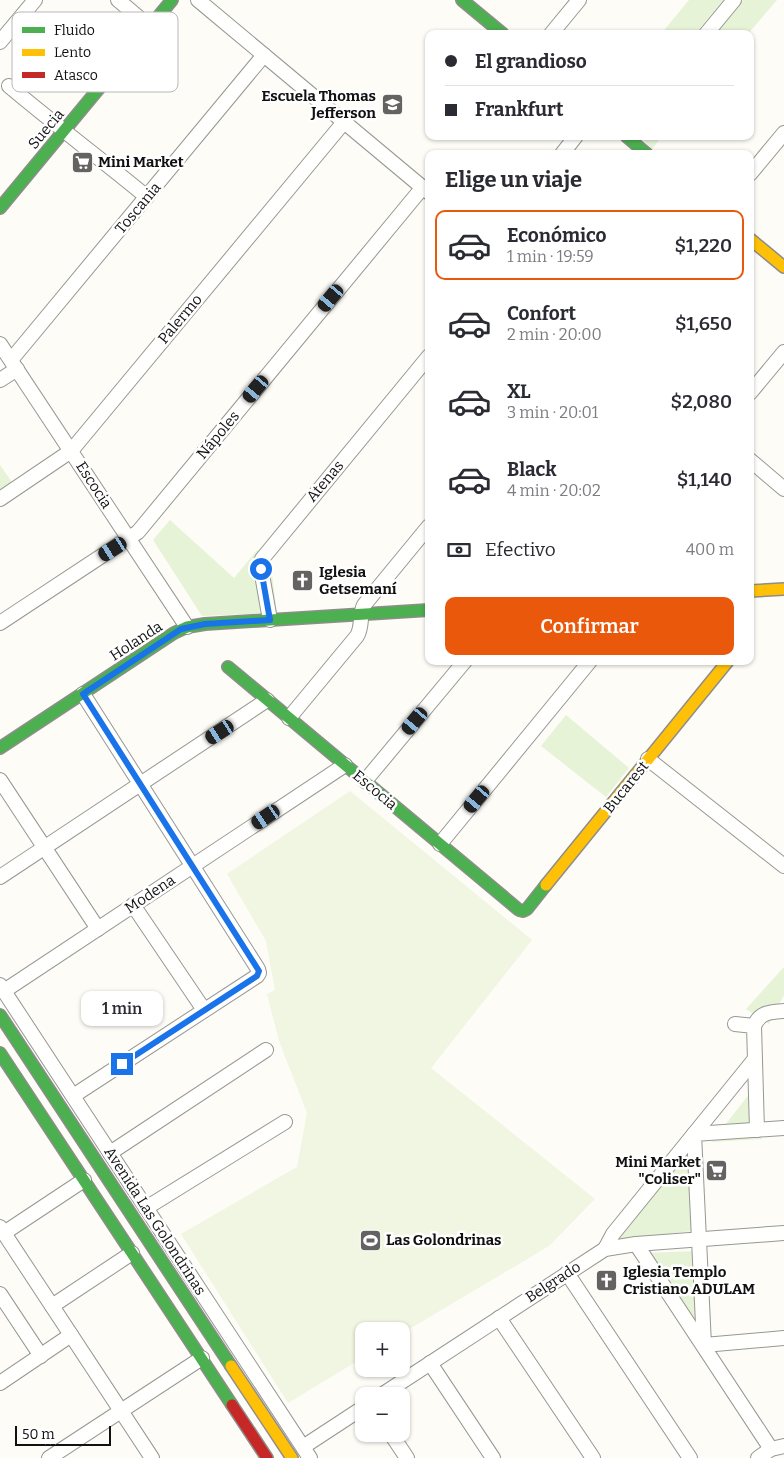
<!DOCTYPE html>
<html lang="es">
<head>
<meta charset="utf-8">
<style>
  body { margin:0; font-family:Bitter,serif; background:#f7f7f7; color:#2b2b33; height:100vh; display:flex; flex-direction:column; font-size:19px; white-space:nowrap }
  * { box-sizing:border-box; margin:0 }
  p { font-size:16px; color:#7c7c81 }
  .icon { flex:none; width:28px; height:28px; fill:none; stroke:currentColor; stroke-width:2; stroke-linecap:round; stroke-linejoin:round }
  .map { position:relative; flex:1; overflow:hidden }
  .side { position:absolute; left:425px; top:150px; width:329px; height:515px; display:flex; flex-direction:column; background:#fff; border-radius:10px; box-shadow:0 1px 4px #0004 }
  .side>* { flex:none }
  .top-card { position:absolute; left:425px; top:30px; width:329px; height:110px; border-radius:10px; box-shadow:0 1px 4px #0004; display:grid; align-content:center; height:110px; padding:0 20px; background:#fff }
  .tools { position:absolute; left:355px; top:1322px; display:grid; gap:10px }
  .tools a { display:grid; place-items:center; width:55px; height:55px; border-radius:10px; background:#fff; box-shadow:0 1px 4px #0004; font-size:25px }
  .scale { position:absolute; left:15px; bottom:12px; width:96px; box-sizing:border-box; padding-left:5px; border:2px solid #111; border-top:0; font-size:14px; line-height:18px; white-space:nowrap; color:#111; -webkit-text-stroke:4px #fff; paint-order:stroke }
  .end { position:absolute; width:22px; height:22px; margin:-11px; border:6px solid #1a73e8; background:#fff; box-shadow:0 0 0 2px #fff }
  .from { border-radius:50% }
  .bubble { position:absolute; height:35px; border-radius:10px; background:#fff; box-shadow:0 1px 4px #0004; font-size:16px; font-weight:600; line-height:35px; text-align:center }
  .car { position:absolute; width:15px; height:30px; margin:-15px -8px; border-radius:6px; box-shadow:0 0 4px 1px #0007; background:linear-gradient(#222 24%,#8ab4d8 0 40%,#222 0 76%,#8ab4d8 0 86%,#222 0) }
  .top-card b { display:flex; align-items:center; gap:18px; height:48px; font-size:19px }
  .top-card b+b { border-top:1px solid #e1e1e2 }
  .top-card i { width:12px; height:12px; background:#2b2b33 }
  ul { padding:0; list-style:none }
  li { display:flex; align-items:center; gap:15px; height:70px; margin:0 10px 8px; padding:0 10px; border:2px solid transparent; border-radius:10px }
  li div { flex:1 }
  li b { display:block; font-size:19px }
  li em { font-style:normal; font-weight:600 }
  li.current { border-color:#ea580c }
  li>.icon { width:45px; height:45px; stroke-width:1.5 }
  h2 { padding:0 20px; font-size:22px; line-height:60px }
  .pay { display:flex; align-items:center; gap:12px; height:55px; padding:0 20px; font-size:19px }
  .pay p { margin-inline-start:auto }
  .cta { display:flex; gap:10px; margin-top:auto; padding:10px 20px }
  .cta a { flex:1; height:58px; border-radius:10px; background:#ea580c; color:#fff; font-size:20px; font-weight:600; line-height:58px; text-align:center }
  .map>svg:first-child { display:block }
</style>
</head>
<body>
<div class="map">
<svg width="784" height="1458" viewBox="0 0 784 1458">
  <rect width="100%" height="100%" fill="#fdfcf7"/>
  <g fill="#e7f3d7">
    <path d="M689,0H723L695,34H661Z"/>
    <path d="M743,0H777L748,34H715Z"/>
    <path d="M640,136H662L652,149Z"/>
    <path d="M0,465L14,485L0,495Z"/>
    <path d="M170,520L234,578L257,550L270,559L277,613L202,616L153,540Z"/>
    <path d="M566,715L629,768L606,797L541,746Z"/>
    <path d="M784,967V995L769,1024L746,1009Z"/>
    <path d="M757,1084L762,1139L712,1142Z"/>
    <path d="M688,1152L692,1231L615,1241Z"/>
    <path d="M695,1251L698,1331L645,1253Z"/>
  </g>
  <path fill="#f0f6e1" d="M350,791L532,940L431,1068L595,1199L549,1246L401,1334V1331H364V1357L288,1403L181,1234L297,1167L307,1113L279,1041L267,994L275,990L266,941L227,874Z"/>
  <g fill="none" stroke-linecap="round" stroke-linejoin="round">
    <defs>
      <g id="street">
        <path d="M118,0L150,27"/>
        <path d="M198,0L428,192"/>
        <path d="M551,34L579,0"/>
        <path d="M706,34L734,0"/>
        <path d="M0,42L35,0"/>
        <path d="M9,86C54,124 101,159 147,197"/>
        <path d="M562,154L576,136"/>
        <path d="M750,174L784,133"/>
        <path d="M0,344L187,627"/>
        <path d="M11,360L264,55"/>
        <path d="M0,380L17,369"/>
        <path d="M750,393L784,352"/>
        <path d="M750,460L784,489"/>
        <path d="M0,499L71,451L344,122"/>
        <path d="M270,620L261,569L262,559L429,356"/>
        <path d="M0,623L138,532L423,187"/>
        <path d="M289,718L357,636C363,626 359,615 364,605L429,526"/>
        <path d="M648,759L784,866"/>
        <path d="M0,780L98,929"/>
        <path d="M365,781L465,661"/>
        <path d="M440,844L590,661"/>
        <path d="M0,877L267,700"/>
        <path d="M133,905L204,1010"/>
        <path d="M0,985L310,1458"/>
        <path d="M4,991L345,765"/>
        <path d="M735,1024L754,1026L757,1130"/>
        <path d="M754,1026C760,1012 770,1012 784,1011"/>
        <path d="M73,1096L257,976L259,973L258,969L83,694"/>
        <path d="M784,1128L694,1134L704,1345L784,1338"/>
        <path d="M110,1153L266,1050"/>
        <path d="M146,1208L285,1122"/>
        <path d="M0,1227L152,1458"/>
        <path d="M4,1233L84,1180"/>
        <path d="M636,1244L771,1449"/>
        <path d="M605,1249L613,1234L754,1060"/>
        <path d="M567,1273L690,1458"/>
        <path d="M0,1294L41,1356"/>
        <path d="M52,1306L132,1253"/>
        <path d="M499,1318L593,1458"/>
        <path d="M430,1363L493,1458"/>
        <path d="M0,1383L71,1335"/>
        <path d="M380,1396L605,1249L636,1244L784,1233"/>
        <path d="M391,1434L407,1458"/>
        <path d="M303,1447L364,1407"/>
        <path d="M49,1458L202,1358"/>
        <path d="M758,1458L771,1449L784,1446"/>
      </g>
      <g id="fast">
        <path d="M462,0L503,34"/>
        <path d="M626,136L647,154"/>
        <path d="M0,208L172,0"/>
        <path d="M228,667L519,910L523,911L527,909L546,885"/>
        <path d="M0,748L174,633L187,627L205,624L429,610"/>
        <path d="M0,1015L231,1366"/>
        <path d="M0,1053L232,1405"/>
      </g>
      <g id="slow">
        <path d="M750,239L784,267"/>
        <path d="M750,591L784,589"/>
        <path d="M546,885L728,661"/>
        <path d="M231,1366L292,1458"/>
      </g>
      <path id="jam" d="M232,1405L267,1458"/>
    </defs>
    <use href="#street" stroke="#979795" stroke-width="16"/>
    <use href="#fast" stroke="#8e8d8b" stroke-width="14"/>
    <use href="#slow" stroke="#8e8d8b" stroke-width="14"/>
    <use href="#jam" stroke="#8e8d8b" stroke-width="14"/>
    <use href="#street" stroke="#fffffe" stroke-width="14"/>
    <use href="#fast" stroke="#4caf50" stroke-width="11"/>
    <use href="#slow" stroke="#ffc107" stroke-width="11"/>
    <use href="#jam" stroke="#c62828" stroke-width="11"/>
  </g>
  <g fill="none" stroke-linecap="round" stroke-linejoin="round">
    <path stroke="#1a73e8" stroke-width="6" d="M122,1064L257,976L259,971L83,694L181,629L205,624L270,620L261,569"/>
  </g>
  <defs>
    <symbol id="school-square" viewBox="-11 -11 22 22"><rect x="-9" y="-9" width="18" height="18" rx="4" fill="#646362" stroke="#fff"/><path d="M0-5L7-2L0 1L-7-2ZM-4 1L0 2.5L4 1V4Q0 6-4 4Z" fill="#fff"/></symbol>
    <symbol id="supermarket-square" viewBox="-11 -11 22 22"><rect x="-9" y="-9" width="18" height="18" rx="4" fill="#646362" stroke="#fff"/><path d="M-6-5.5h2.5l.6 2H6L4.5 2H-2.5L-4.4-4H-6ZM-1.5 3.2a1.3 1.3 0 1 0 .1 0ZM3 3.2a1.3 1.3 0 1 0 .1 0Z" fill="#fff"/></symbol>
    <symbol id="church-square" viewBox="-11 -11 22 22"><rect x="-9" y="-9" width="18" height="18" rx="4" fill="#646362" stroke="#fff"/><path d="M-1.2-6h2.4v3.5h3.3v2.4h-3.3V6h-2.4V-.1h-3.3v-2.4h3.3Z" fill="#fff"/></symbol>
    <symbol id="stadium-square" viewBox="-11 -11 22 22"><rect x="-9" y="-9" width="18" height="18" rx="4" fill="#646362" stroke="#fff"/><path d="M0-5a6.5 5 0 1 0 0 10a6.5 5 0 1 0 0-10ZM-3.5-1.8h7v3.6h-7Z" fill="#fff"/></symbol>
  </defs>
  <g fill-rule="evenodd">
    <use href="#school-square" x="380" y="92" width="25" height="25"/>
    <use href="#supermarket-square" x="70" y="150" width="25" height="25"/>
    <use href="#church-square" x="290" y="568" width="25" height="25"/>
    <use href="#supermarket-square" x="704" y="1158" width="25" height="25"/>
    <use href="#stadium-square" x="358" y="1228" width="25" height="25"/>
    <use href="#church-square" x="594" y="1268" width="25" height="25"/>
  </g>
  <g text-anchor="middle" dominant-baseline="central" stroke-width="5" stroke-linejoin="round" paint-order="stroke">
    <g font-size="15" font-weight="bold" fill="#111" stroke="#fff" text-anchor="start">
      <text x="376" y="96" text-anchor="end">Escuela Thomas<tspan x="376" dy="17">Jefferson</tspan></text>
      <text x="98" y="162">Mini Market</text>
      <text x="319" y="572">Iglesia<tspan x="319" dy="17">Getsemaní</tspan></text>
      <text x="701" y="1162" text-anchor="end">Mini Market<tspan x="701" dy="17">"Coliser"</tspan></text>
      <text x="386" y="1240">Las Golondrinas</text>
      <text x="623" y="1272">Iglesia Templo<tspan x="623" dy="17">Cristiano ADULAM</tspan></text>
    </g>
    <g font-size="15" fill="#111" stroke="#fff">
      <text transform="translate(46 129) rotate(-50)">Suecia</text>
      <text transform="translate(138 208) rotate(-50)">Toscania</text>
      <text transform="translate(180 319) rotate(-50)">Palermo</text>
      <text transform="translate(218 435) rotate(-50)">Nápoles</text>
      <text transform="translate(325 481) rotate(-50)">Atenas</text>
      <text transform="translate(94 485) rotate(57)">Escocia</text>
      <text transform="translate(136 641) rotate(-33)">Holanda</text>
      <text transform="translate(626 787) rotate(-51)">Bucarest</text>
      <text transform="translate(375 790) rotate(40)">Escocia</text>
      <text transform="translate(150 894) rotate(-34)">Modena</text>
      <text transform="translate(155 1221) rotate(57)">Avenida Las Golondrinas</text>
      <text transform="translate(553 1282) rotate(-33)">Belgrado</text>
    </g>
  </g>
  <rect x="12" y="12" width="166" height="80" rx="8" fill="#fff" stroke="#b8b8b8" stroke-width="1"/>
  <rect x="22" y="27" width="23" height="6" fill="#4caf50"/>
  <rect x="22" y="49" width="23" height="7" fill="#ffc107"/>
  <rect x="22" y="72" width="23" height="6" fill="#c62828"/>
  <g font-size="14" fill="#111">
    <text x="54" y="35">Fluido</text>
    <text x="54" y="57">Lento</text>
    <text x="54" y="80">Atasco</text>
  </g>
</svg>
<div class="tools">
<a>+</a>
<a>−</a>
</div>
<div class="scale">50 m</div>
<i class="end from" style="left:261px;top:569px"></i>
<i class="end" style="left:122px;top:1064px"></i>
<div class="bubble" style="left:81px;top:991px;width:82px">1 min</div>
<i class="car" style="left:331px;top:298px;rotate:220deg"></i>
<i class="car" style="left:256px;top:389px;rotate:220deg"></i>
<i class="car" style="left:113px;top:549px;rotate:237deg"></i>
<i class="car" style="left:415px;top:721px;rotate:220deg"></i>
<i class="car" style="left:220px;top:732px;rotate:237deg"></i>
<i class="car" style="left:477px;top:799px;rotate:220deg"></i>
<i class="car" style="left:266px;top:817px;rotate:236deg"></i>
<div class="top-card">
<b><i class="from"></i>El grandioso</b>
<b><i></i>Frankfurt</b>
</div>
<section class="side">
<h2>Elige un viaje</h2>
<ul>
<li class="current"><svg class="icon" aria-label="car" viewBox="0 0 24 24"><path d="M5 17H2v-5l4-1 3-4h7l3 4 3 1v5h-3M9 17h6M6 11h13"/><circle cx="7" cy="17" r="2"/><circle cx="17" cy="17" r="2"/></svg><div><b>Económico</b><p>1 min · 19:59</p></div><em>$1,220</em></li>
<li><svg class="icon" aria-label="car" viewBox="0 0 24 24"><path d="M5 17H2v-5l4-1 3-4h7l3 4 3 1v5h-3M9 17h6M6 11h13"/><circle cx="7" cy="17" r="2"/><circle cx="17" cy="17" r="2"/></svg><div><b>Confort</b><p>2 min · 20:00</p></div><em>$1,650</em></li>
<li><svg class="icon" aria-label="car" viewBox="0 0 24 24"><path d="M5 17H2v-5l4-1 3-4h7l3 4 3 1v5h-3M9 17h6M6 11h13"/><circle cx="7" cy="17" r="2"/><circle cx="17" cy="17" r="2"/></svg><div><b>XL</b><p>3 min · 20:01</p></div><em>$2,080</em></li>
<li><svg class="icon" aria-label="car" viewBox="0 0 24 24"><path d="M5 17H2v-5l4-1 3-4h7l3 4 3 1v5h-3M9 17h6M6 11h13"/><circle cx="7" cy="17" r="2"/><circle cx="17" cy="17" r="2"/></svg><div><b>Black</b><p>4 min · 20:02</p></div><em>$1,140</em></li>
</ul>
<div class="pay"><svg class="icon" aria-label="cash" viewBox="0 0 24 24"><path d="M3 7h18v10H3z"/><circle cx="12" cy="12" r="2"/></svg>Efectivo<p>400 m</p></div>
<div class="cta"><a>Confirmar</a></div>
</section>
</div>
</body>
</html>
